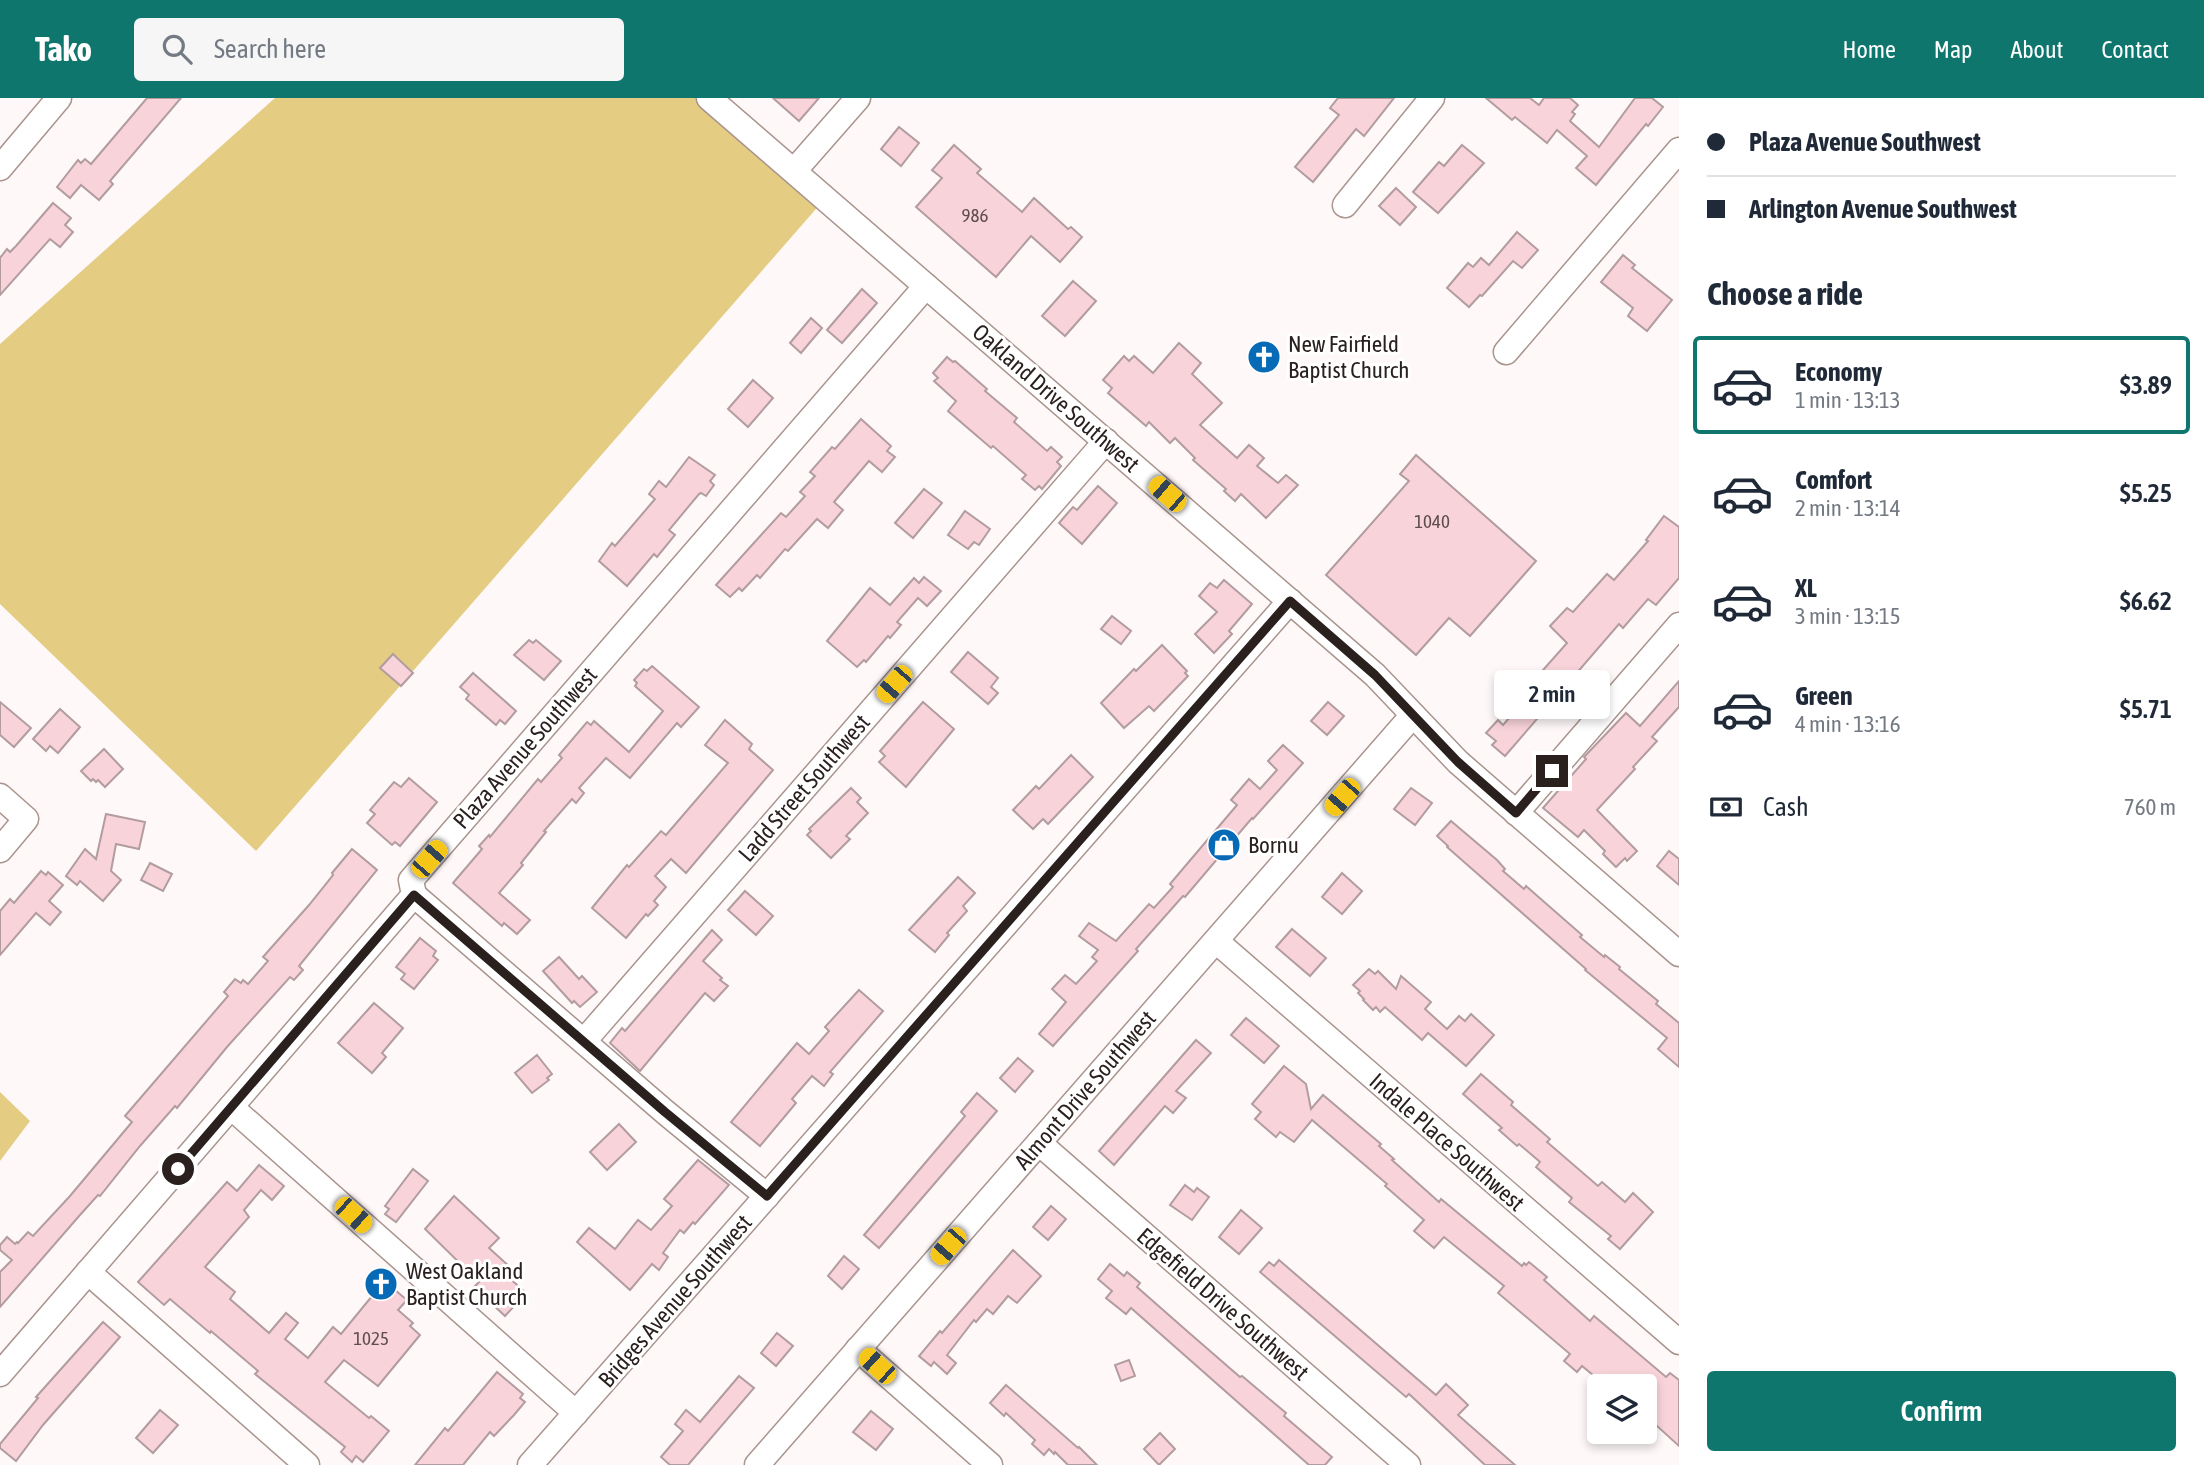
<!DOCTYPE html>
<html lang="en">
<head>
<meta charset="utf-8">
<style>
  body { margin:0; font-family:"Asap Condensed",sans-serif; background:#f6f6f7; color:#1f2937; height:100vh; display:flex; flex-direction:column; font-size:26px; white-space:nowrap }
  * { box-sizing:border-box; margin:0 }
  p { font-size:23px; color:#747a83 }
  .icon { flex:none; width:38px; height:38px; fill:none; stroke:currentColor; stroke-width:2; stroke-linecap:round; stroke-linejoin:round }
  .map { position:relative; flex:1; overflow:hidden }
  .details { display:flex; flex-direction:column; background:#fff; width:525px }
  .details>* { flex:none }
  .top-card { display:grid; align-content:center; height:154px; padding:0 28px; background:#fff }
  .buttons { position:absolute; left:1587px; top:1276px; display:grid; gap:14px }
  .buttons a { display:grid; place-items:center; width:70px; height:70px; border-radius:7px; background:#fff; box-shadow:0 4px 10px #0003; font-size:35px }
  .end { position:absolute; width:32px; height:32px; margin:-16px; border:9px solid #2a211f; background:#fff; box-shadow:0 0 0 4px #fff }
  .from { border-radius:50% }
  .bubble { position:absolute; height:49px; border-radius:7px; background:#fff; box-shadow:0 4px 10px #0003; font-size:23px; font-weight:600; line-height:49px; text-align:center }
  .car { position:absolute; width:21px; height:42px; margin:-21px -10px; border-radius:9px; box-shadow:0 0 5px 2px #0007; background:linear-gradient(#f5c518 24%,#345 0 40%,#f5c518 0 76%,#345 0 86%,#f5c518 0) }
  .top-card b { display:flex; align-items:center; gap:24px; height:66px; font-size:26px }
  .top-card b+b { border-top:2px solid #e0e1e3 }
  .top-card i { width:18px; height:18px; background:#1f2937 }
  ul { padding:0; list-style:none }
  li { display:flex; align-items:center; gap:21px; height:98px; margin:0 14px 10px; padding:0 14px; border:4px solid transparent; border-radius:7px }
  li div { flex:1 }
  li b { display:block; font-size:26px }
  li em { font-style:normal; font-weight:600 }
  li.active { border-color:#0f766e }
  li>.icon { width:63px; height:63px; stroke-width:1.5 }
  h2 { padding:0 28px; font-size:32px; line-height:84px }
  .pay { display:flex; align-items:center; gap:18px; height:77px; padding:0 28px; font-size:26px }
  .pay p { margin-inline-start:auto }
  .primary-button { display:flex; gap:14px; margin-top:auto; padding:14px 28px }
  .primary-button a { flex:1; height:80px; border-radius:7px; background:#0f766e; color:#fff; font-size:28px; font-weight:600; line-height:80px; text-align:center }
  header { display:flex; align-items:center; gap:42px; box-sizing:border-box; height:98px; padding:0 35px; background:#0f766e; color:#fff }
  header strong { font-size:33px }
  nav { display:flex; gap:38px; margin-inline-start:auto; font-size:24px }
  .search { width:490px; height:63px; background:#f6f6f7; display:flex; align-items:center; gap:18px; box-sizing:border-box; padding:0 24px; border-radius:7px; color:#747a83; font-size:26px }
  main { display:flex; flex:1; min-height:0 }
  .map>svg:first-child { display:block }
</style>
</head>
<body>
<header>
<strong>Tako</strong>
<div class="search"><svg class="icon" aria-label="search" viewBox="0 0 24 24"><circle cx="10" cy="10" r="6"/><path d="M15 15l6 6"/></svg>Search here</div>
<nav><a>Home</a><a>Map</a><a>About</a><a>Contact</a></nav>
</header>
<main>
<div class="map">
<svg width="1679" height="1367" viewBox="0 0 1679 1367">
  <rect width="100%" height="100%" fill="#fef9f8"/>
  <g fill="#e4cc83">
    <path d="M275,0H705L822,104L256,753L0,506V246Z"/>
    <path d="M0,994L30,1023L0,1063Z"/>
  </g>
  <g fill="#f9d3da" stroke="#b29ca0" stroke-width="2">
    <path d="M147,0H181L110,83L113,86L99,102L81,87L70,100L57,89L78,62L81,65L85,61L91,66Z"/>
    <path d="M773,0H819L799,23Z"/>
    <path d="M1338,0H1394L1364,38L1356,31L1313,84L1295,69L1339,17L1330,10Z"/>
    <path d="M1486,0H1530L1539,7L1544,0H1570L1578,7L1572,14L1575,16L1570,23L1599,49L1635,0H1652L1663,9L1648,28L1646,26L1596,87L1576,70L1587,58L1557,32L1547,45L1515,19L1512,22Z"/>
    <path d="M899,29L919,45L901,68L881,51Z"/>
    <path d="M954,47L981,71L977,75L1022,114L1034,100L1068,131L1071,129L1082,139L1060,164L1031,138L996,179L916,109L942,80L932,72Z"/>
    <path d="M1462,47L1484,65L1438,115L1413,94L1439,64L1444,68Z"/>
    <path d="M1396,90L1416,109L1400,127L1379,108Z"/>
    <path d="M53,105L71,120L65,127L73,134L60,149L50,141L0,197V160L7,151L10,154L16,148Z"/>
    <path d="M1517,134L1538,152L1522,170L1513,163L1482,198L1480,197L1469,209L1447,190L1468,165L1473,169L1481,160L1489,167Z"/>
    <path d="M1623,157L1635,167L1632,170L1672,202L1647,233L1628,218L1633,210L1601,184Z"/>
    <path d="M1073,183L1096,203L1065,238L1042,218Z"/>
    <path d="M862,191L877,205L842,245L827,232Z"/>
    <path d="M811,220L822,230L801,255L790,245Z"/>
    <path d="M1179,245L1201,265L1192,276L1222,305L1200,327L1237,360L1249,347L1264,360L1257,368L1278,385L1286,377L1298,387L1266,420L1241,396L1235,403L1224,393L1226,391L1193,362L1195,360L1175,340L1170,345L1149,324L1146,328L1108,295L1112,290L1103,282L1124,258L1129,263L1134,258L1153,275Z"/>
    <path d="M947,259L953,264L955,263L987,291L985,293L1017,320L1014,324L1047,353L1051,349L1062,359L1057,364L1061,368L1042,391L1039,388L1035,392L1022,381L1026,377L993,348L991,350L948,313L956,303L934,283L938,280L933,275Z"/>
    <path d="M753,282L773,300L748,329L728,311Z"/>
    <path d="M861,321L891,348L887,353L895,359L882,374L869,363L834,404L843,412L828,430L817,421L788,453L785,451L760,480L757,477L742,493L739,490L730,499L716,487L781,415L786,419L805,398L800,394L815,378L810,374L832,349L835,351Z"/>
    <path d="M1416,357L1536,463L1470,538L1449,520L1416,557L1326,477L1409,383L1400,376Z"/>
    <path d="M689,359L715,377L710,383L714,387L706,398L701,395L699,396L669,432L675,437L657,459L654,456L627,488L599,463L612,445L615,448L655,401L649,396L659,383L666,389Z"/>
    <path d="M1098,388L1117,405L1082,446L1059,425L1073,409L1077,412Z"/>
    <path d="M924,391L942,405L913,440L895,425Z"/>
    <path d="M965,413L990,431L979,447L974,444L968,451L948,437Z"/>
    <path d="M1664,418L1679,429V480L1656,507L1648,501L1623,530L1619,526L1505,658L1492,647L1496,643L1486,635L1498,622L1503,627L1525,602L1520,598L1567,545L1550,528L1567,510L1573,514L1607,476L1614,482L1648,443L1646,442Z"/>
    <path d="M924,479L941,493L927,508L918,500L897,524L901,527L890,540L888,538L866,564L864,562L857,569L827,543L870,490L890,507L914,480L919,485Z"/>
    <path d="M1224,482L1252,506L1229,533L1232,536L1214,555L1195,536L1217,514L1199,498L1210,485L1217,490Z"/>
    <path d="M1112,518L1131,533L1121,546L1101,531Z"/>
    <path d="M529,542L533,545L536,542L561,563L544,582L514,557Z"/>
    <path d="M1162,547L1187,573L1185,575L1188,578L1154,613L1149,608L1124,630L1101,605L1134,571L1136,573Z"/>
    <path d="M968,554L998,580L991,589L998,595L988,606L951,574Z"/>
    <path d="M393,556L413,575L401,588L380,570Z"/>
    <path d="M652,568L699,609L681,629L677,625L630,680L606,660L579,690L584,695L576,705L572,701L544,733L546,734L521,765L523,767L499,795L530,822L517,836L504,825L502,828L453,785L482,751L479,748L489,737L490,739L538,681L541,684L562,660L559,657L587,624L591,627L594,623L629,654L663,613L635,588L637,585L634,582L644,571L647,573Z"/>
    <path d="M473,575L516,613L505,626L500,622L496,627L466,601L469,597L460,589Z"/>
    <path d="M1679,583V609L1652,639L1657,643L1633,669L1635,671L1597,712L1637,753L1627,763L1625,760L1616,769L1603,756L1605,753L1584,732L1578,739L1543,710L1586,661L1584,659L1626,615L1640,628Z"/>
    <path d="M0,604L31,630L14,649L0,637Z"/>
    <path d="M923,604L954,631L906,689L879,664L885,658L880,653Z"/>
    <path d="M1328,604L1344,618L1327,637L1311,623Z"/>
    <path d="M60,611L80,629L58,655L50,648L46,653L33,641Z"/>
    <path d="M725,622L752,646L749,651L773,672L686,775L671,761L655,778L666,789L654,803L658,807L648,818L646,816L626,840L592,810L627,767L629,769L661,733L666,737L728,665L705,647Z"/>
    <path d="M1283,647L1303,665L1253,721L1252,720L1185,799L1183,798L1136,851L1138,853L1053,948L1039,936L1066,904L1052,891L1065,877L1076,886L1097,863L1092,859L1098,852L1079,838L1089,825L1116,843L1149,806L1154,810L1173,789L1170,786L1237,707L1231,702L1249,681L1260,691L1277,672L1268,663Z"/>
    <path d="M104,651L123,671L105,689L98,682L96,684L93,681L91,683L81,673Z"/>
    <path d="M1071,657L1093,679L1048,726L1043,721L1033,731L1013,712L1036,688L1039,691Z"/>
    <path d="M409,680L437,704L400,748L395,744L392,747L367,725L375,716L370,712L394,684L401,689Z"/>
    <path d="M851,690L861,700L857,704L868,715L846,738L850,741L831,760L807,737L811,733L809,731Z"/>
    <path d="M1411,690L1432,705L1415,727L1394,711Z"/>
    <path d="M106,716L145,724L139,751L116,746L111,773L121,782L103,803L80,783L77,787L66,778L85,751L96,761Z"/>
    <path d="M1451,723L1497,762L1505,771L1503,773L1524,791L1526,788L1582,837L1580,839L1604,859L1605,857L1620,869L1619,871L1658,903L1656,906L1679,925V969L1658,951L1667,940L1585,872L1586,871L1447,749L1448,748L1437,738Z"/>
    <path d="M352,751L377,772L299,868L303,872L294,882L290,879L227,949L177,1010L175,1008L140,1048L100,1098L98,1097L80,1117L0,1209V1174L12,1162L0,1152V1147L7,1139L15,1146L17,1144L18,1145L28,1134L33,1138L70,1098L132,1024L125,1018L228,898L224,894L235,881L241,885L243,882L248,886L268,863L263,859L309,807L333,777L332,775Z"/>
    <path d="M1669,753L1679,761V787L1657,768Z"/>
    <path d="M150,765L172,776L163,793L141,782Z"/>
    <path d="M41,773L46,777L48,774L63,787L49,803L61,814L50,827L36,815L0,857V813L10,801L14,805Z"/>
    <path d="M1342,775L1362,793L1342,816L1322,799Z"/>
    <path d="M958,779L975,795L963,808L967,813L947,835L949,837L935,854L909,832Z"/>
    <path d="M745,793L773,818L756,837L728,812Z"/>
    <path d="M1292,831L1326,860L1310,878L1276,849Z"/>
    <path d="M712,832L722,842L703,863L722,880L720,882L728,888L714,903L705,895L640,973L610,945L622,930L625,933Z"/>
    <path d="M420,840L436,853L433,858L438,862L414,891L401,881L405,876L396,869Z"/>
    <path d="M559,859L579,881L582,878L597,894L580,909L574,903L572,905L543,873Z"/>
    <path d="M1369,871L1375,876L1378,873L1396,891L1401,878L1431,904L1425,911L1447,931L1459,918L1465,923L1471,916L1494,937L1466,968L1428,935L1422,942L1385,909L1380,914L1376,909L1373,912L1363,902L1364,901L1358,895L1360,893L1353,887Z"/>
    <path d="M859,892L883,913L830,974L833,976L824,988L812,978L792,1001L796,1005L760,1048L731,1024L797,945L809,956L829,933L825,929Z"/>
    <path d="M374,905L403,930L382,955L386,959L372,975L338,945Z"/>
    <path d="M1246,920L1279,948L1264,965L1231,937Z"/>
    <path d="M1196,942L1211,955L1176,993L1186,1000L1173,1015L1165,1008L1114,1067L1099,1053Z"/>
    <path d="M537,957L552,976L547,980L549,982L532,995L515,975Z"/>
    <path d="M1018,960L1033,973L1015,994L1000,980Z"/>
    <path d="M1284,968L1306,986L1311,1011L1323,997L1381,1046L1379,1048L1394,1061L1392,1062L1439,1104L1441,1101L1522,1168L1524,1165L1526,1167L1529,1164L1547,1179L1544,1182L1590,1223L1594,1218L1666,1279L1670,1275L1679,1282V1348L1645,1317V1288H1606L1582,1268L1577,1274L1564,1263L1570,1256L1498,1195L1504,1188L1444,1139L1434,1150L1414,1133L1424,1122L1385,1088L1387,1086L1312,1022L1294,1044L1280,1034L1276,1039L1255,1021L1261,1014L1252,1006Z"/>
    <path d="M1481,976L1513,1004L1511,1007L1550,1041L1547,1044L1598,1088L1602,1084L1625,1104L1633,1095L1653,1114L1620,1151L1608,1141L1611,1138L1569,1104L1572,1100L1536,1069L1540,1064L1519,1046L1517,1048L1499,1032L1502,1030L1463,996Z"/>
    <path d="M977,995L997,1013L879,1150L864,1137L965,1018L961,1014Z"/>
    <path d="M619,1026L636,1044L607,1072L590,1054Z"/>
    <path d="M698,1062L729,1087L695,1126L693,1124L684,1135L680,1132L663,1155L668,1159L659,1172L652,1166L630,1192L577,1144L589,1130L615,1151L638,1122L651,1132L672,1108L664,1101Z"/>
    <path d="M259,1067L284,1088L272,1102L261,1092L244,1112L249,1119L205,1169L235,1194L230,1201L269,1235L286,1215L298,1225L285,1241L308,1260L333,1229L341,1236L377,1192L382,1196L389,1187L407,1202L398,1212L413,1225L410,1228L420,1237L378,1288L344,1262L325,1284L369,1320L371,1318L389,1333L363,1364L356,1358L352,1364L341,1354L345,1349L255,1276L258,1273L211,1233L210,1235L170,1201L164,1207L138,1184L227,1084L237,1093Z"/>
    <path d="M413,1071L428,1083L396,1124L385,1116L389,1111L385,1108Z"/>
    <path d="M1185,1087L1194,1094L1197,1090L1209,1099L1192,1122L1170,1107Z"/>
    <path d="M454,1098L499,1140L489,1150L510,1169L504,1175L526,1195L505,1218L474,1189L479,1184L425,1131Z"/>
    <path d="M1051,1108L1066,1121L1048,1142L1033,1129Z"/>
    <path d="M1241,1112L1262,1130L1239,1156L1219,1139Z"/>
    <path d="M1013,1152L1041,1178L1017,1205L1008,1198L993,1216L987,1211L976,1224L974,1222L947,1257L956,1265L947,1276L934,1264L931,1268L919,1258L940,1233L942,1235Z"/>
    <path d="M844,1158L859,1171L842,1191L828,1178Z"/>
    <path d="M1279,1162L1436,1297L1446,1286L1468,1307L1458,1317L1515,1367H1485L1409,1296L1406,1299L1260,1174L1269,1164L1274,1168Z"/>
    <path d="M1110,1166L1124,1178L1127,1174L1140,1185L1137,1189L1187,1233L1240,1279L1242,1278L1286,1315L1284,1318L1332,1359L1325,1367H1309L1131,1210L1126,1216L1106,1200L1112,1193L1098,1181Z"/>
    <path d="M103,1224L120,1239L43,1327L16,1363L0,1350V1346L38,1300L36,1299Z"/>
    <path d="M777,1235L793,1248L776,1268L761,1255Z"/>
    <path d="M1129,1262L1135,1278L1121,1283L1115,1267Z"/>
    <path d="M497,1274L523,1296L520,1300L525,1304L514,1317L494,1338L490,1334L463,1367H415L445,1330L448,1333Z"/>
    <path d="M739,1278L754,1290L688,1367H670L661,1359L683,1333L675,1326L686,1312L700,1324Z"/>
    <path d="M1006,1287L1078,1350L1079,1349L1097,1367H1068L1055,1354L1054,1356L1049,1351L1044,1357L1032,1346L1035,1342L1006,1315L1004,1318L990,1305Z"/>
    <path d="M160,1312L178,1327L153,1355L136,1340Z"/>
    <path d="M871,1313L893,1331L876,1352L853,1334Z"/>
    <path d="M1160,1335L1175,1351L1159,1367L1144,1351Z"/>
  </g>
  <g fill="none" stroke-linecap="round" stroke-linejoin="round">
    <defs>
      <g id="minor">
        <path d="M709,0L1375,577L1458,664L1679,856"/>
        <path d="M0,70L59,0"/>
        <path d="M794,73L858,0"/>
        <path d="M1345,107L1432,0"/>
        <path d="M1506,254L1679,52"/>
        <path d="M0,698L26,721L0,752"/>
        <path d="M1516,715L1679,527"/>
        <path d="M414,797L665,1014L767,1098"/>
        <path d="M1216,843L1679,1244"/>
        <path d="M584,943L1106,343"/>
        <path d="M231,1009L576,1315"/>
        <path d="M1039,1045L1408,1367"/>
        <path d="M88,1174L307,1367"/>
        <path d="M858,1251L990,1367"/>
        <path d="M0,1276L414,797L411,782L926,188"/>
        <path d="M530,1367L1290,503"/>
        <path d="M757,1367L1413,617"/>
      </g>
    </defs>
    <use href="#minor" stroke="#a9948e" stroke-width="27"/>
    <use href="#minor" stroke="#fff" stroke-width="24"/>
  </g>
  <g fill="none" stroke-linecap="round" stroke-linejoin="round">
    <path stroke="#2a211f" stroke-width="9" d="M178,1071L414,797L665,1014L767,1098L1290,503L1375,577L1458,664L1516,715L1552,673"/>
  </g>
  <defs>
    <symbol id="church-disc" viewBox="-11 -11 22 22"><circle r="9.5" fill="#066ab6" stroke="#fff"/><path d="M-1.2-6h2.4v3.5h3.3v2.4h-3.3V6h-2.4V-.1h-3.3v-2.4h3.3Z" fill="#fff"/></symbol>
    <symbol id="shop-disc" viewBox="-11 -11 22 22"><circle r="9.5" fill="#066ab6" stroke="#fff"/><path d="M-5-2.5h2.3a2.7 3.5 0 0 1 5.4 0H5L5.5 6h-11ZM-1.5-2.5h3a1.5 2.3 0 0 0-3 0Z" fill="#fff"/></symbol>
  </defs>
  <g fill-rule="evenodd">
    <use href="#church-disc" x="1245" y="240" width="38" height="38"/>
    <use href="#shop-disc" x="1205" y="728" width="38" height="38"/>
    <use href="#church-disc" x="362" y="1167" width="38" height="38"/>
  </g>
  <g text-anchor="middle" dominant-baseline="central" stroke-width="6" stroke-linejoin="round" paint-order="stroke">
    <g font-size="19" fill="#5e4e4e">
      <text x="975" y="117">986</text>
      <text x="1432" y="423">1040</text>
      <text x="371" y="1240">1025</text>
    </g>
    <g font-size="23" fill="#2a211f" stroke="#fff" text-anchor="start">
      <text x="1288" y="246">New Fairfield<tspan x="1288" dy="26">Baptist Church</tspan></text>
      <text x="1248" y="747">Bornu</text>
      <text x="406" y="1173">West Oakland<tspan x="406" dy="26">Baptist Church</tspan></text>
    </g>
    <g font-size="23" fill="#2a211f" stroke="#fff">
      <text transform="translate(1056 300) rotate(41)">Oakland Drive Southwest</text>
      <text transform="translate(525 650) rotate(-49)">Plaza Avenue Southwest</text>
      <text transform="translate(804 690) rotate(-49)">Ladd Street Southwest</text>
      <text transform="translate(1085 992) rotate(-49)">Almont Drive Southwest</text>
      <text transform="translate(1447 1044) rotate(41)">Indale Place Southwest</text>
      <text transform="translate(675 1203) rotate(-49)">Bridges Avenue Southwest</text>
      <text transform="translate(1223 1206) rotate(41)">Edgefield Drive Southwest</text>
    </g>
  </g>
</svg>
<div class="buttons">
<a><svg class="icon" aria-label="layers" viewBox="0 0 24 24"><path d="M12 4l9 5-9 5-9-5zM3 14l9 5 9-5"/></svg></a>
</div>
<i class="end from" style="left:178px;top:1071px"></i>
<i class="end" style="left:1552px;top:673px"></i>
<div class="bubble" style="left:1494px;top:572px;width:116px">2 min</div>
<i class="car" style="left:1167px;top:396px;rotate:311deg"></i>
<i class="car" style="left:894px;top:586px;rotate:221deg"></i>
<i class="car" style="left:1342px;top:699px;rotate:221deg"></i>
<i class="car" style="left:429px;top:761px;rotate:41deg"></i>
<i class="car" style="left:353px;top:1117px;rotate:132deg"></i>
<i class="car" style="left:948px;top:1148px;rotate:221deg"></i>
<i class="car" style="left:877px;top:1268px;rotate:312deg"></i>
</div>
<section class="details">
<div class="top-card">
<b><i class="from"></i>Plaza Avenue Southwest</b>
<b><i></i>Arlington Avenue Southwest</b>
</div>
<h2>Choose a ride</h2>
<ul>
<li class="active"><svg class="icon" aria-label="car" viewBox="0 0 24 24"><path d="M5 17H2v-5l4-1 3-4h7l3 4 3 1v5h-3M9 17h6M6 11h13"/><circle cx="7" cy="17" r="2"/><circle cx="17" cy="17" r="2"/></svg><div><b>Economy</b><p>1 min · 13:13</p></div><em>$3.89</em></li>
<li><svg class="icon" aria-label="car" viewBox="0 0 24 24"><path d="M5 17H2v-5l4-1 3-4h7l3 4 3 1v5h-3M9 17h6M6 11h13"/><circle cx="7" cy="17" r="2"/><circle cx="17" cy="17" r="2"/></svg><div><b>Comfort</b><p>2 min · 13:14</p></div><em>$5.25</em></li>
<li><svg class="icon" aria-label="car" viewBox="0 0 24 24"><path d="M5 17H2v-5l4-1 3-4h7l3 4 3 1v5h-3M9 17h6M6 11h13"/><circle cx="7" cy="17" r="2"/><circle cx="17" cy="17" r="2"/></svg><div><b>XL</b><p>3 min · 13:15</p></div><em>$6.62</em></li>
<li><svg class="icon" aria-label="car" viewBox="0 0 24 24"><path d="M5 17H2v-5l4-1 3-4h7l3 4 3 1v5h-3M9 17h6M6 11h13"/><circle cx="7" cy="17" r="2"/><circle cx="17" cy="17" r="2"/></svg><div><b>Green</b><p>4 min · 13:16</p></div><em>$5.71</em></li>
</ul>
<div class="pay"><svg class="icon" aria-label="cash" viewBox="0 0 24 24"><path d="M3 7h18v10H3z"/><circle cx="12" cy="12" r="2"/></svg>Cash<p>760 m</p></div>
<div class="primary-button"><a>Confirm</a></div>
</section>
</main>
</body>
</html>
